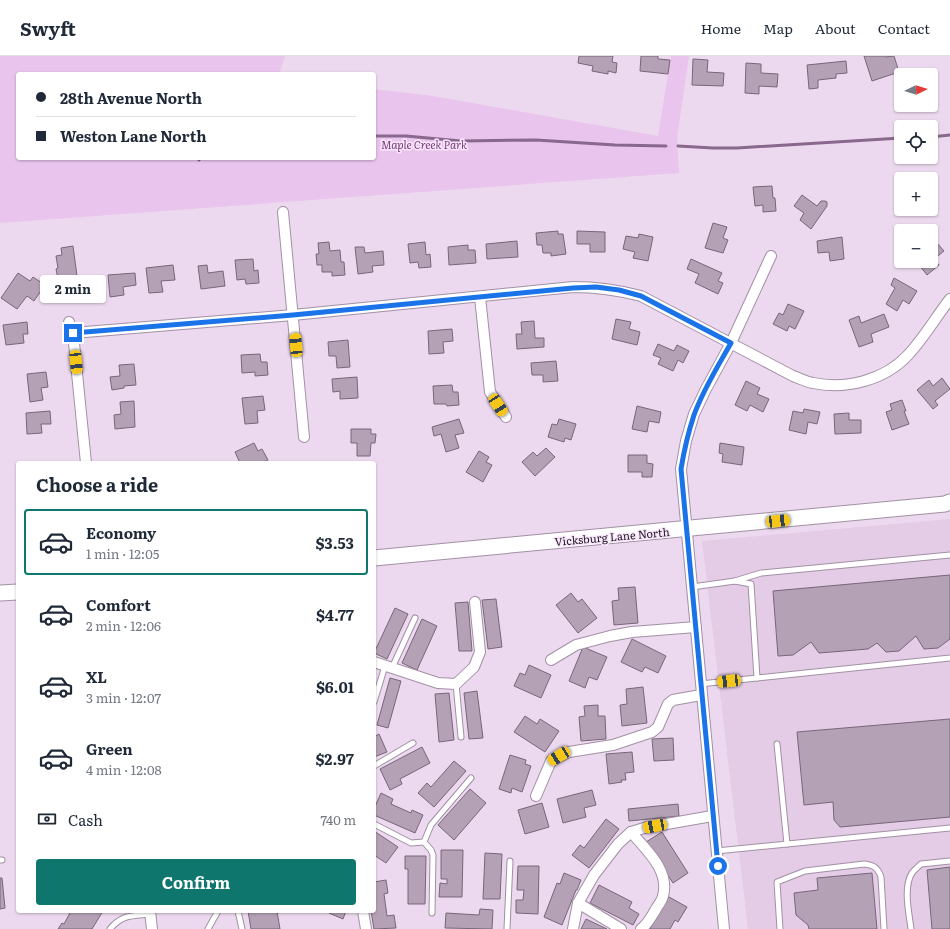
<!DOCTYPE html>
<html lang="en">
<head>
<meta charset="utf-8">
<style>
  body { margin:0; font-family:Literata,serif; background:#f6f6f7; color:#1f2937; height:100vh; display:flex; flex-direction:column; font-size:15px; white-space:nowrap }
  * { box-sizing:border-box; margin:0 }
  p { font-size:13px; color:#747a83 }
  .icon { flex:none; width:22px; height:22px; fill:none; stroke:currentColor; stroke-width:2; stroke-linecap:round; stroke-linejoin:round }
  .map { position:relative; flex:1; overflow:hidden }
  .panel { position:absolute; left:16px; top:405px; width:360px; height:452px; display:flex; flex-direction:column; background:#fff; border-radius:4px; box-shadow:0 1px 3px #0004 }
  .panel>* { flex:none }
  .banner { position:absolute; left:16px; top:16px; width:360px; height:88px; border-radius:4px; box-shadow:0 1px 3px #0004; display:grid; align-content:center; height:88px; padding:0 20px; background:#fff }
  .needle { width:26px; rotate:85deg }
  .tools { position:absolute; left:894px; top:12px; display:grid; gap:8px }
  .tools a { display:grid; place-items:center; width:44px; height:44px; border-radius:4px; background:#fff; box-shadow:0 1px 3px #0004; font-size:20px }
  .end { position:absolute; width:18px; height:18px; margin:-9px; border:5px solid #1a73e8; background:#fff; box-shadow:0 0 0 2px #fff }
  .from { border-radius:50% }
  .bubble { position:absolute; height:28px; border-radius:4px; background:#fff; box-shadow:0 1px 3px #0004; font-size:13px; font-weight:700; line-height:28px; text-align:center }
  .car { position:absolute; width:12px; height:24px; margin:-12px -6px; border-radius:5px; box-shadow:0 0 3px 1px #0007; background:linear-gradient(#f5c518 24%,#345 0 40%,#f5c518 0 76%,#345 0 86%,#f5c518 0) }
  .banner b { display:flex; align-items:center; gap:14px; height:38px; font-size:15px }
  .banner b+b { border-top:1px solid #e0e1e3 }
  .banner i { width:10px; height:10px; background:#1f2937 }
  ul { padding:0; list-style:none }
  li { display:flex; align-items:center; gap:12px; height:66px; margin:0 8px 6px; padding:0 12px; border:2px solid transparent; border-radius:4px }
  li div { flex:1 }
  li b { display:block; font-size:15px }
  li em { font-style:normal; font-weight:700 }
  li.current { border-color:#0f766e }
  li>.icon { width:36px; height:36px; stroke-width:1.5 }
  h2 { padding:0 20px; font-size:18px; line-height:48px }
  .pay { display:flex; align-items:center; gap:10px; height:44px; padding:0 20px; font-size:15px }
  .pay p { margin-inline-start:auto }
  .action { display:flex; gap:8px; margin-top:auto; padding:8px 20px }
  .action a { flex:1; height:46px; border-radius:4px; background:#0f766e; color:#fff; font-size:16px; font-weight:700; line-height:46px; text-align:center }
  header { display:flex; align-items:center; gap:24px; box-sizing:border-box; height:56px; padding:0 20px; background:#fff; border-bottom:1px solid #e0e1e3 }
  header strong { font-size:19px }
  nav { display:flex; gap:22px; margin-inline-start:auto; font-size:14px }
  .map>svg:first-child { display:block }
</style>
</head>
<body>
<header>
<strong>Swyft</strong>
<nav><a>Home</a><a>Map</a><a>About</a><a>Contact</a></nav>
</header>
<div class="map">
<svg width="950" height="873" viewBox="0 0 950 873">
  <rect width="100%" height="100%" fill="#edd9ef"/>
  <path fill="#e4cbe6" d="M950,463V873H748L702,485Z"/>
  <path fill="#e9c4ed" d="M0,0H285L279,18H18V102H374V33L433,40L658,80L671,0H689L677,82L679,117L0,167Z"/>
  <g fill="none" stroke-linecap="round" stroke-linejoin="round">
    <g stroke="#89688d" stroke-width="3">
      <path d="M374,80H406L461,85L536,84L615,89L666,90"/>
      <path d="M931,81L950,79"/>
      <path d="M678,90L713,92H737L901,82"/>
      <path d="M199,104L200,102"/>
    </g>
  </g>
  <g fill="#b4a1b6" stroke="#776679">
    <path d="M579,0H613L612,6L617,7L616,17L608,15V18L592,15L593,10L578,7Z"/>
    <path d="M641,0H658V3L670,4L668,18L640,15Z"/>
    <path d="M864,0H886V1L894,0L899,16L872,25Z"/>
    <path d="M693,3L708,4L707,16L724,17L723,30L692,29Z"/>
    <path d="M846,5L847,17L836,18V22L818,24V32L809,33L807,9Z"/>
    <path d="M746,7L761,8V17L778,18L777,31L759,30V38L745,37Z"/>
    <path d="M772,130L773,142H775L776,155L763,156V149L755,150L753,131Z"/>
    <path d="M802,139L817,150L821,145H825L827,146V150L811,173L800,164L804,157L794,150Z"/>
    <path d="M713,167L727,171L723,182L728,184L723,197L705,192Z"/>
    <path d="M558,175V178H563L566,198L551,200V197H543L542,189H537L536,177Z"/>
    <path d="M577,175L605,176V196H590V188H577Z"/>
    <path d="M639,178L653,181L648,205L633,202L635,196L623,193L626,180L638,182Z"/>
    <path d="M842,181L844,203L830,205L829,196L818,197L817,185Z"/>
    <path d="M517,185L518,201L487,203L486,188Z"/>
    <path d="M329,186L330,195L340,194L341,206H344L345,219L332,220V216H322V209H317L316,198H319L318,187Z"/>
    <path d="M425,186L426,199L430,198L431,211L419,212L418,206L410,207L408,188Z"/>
    <path d="M936,186L944,195L934,203L939,209L927,219L916,205H931V190Z"/>
    <path d="M468,189V194H475L476,207L449,209L448,191Z"/>
    <path d="M73,190L77,220L58,223L56,213L58,212L56,200L62,199L61,192Z"/>
    <path d="M355,191H364L365,197L383,195L384,209L372,210L373,216L358,218Z"/>
    <path d="M253,203L254,215L258,214L259,227L246,228L245,223L237,224L235,204Z"/>
    <path d="M691,203L722,217L718,225L723,227L718,238L695,227L699,218L687,213Z"/>
    <path d="M173,209L175,224L161,225L163,236L149,237L146,212Z"/>
    <path d="M207,209L208,217L223,215L225,230L201,233L198,210Z"/>
    <path d="M18,217L30,225L33,221L45,229L34,245L27,240L17,253L1,242Z"/>
    <path d="M135,217L136,229L123,231L124,239L110,241L108,219Z"/>
    <path d="M894,222L917,235L909,248L903,244L897,255L886,248L895,232L891,229Z"/>
    <path d="M788,248L804,255L795,273L789,270L787,275L773,268L779,257L783,259Z"/>
    <path d="M884,258L889,271L871,278L873,286L859,291L849,264L859,260L861,267Z"/>
    <path d="M616,263L631,266L629,273L640,276L637,289L612,283Z"/>
    <path d="M534,265L535,282H544V291L517,293L516,278H522L521,266Z"/>
    <path d="M27,266L28,278H23L24,287L6,289L3,269Z"/>
    <path d="M452,273L453,285L443,286L444,297L429,298L428,275Z"/>
    <path d="M348,284L350,311L337,312L336,300H329L328,286Z"/>
    <path d="M658,288L674,295L677,289L689,295L683,307L678,304L673,315L658,308L661,302L653,299Z"/>
    <path d="M260,298L261,306H267L268,319L255,320V316L242,317L241,299Z"/>
    <path d="M556,305L558,325L543,326V319H532L531,307Z"/>
    <path d="M134,308L136,329L124,330V332L112,334L110,321L120,320L119,309Z"/>
    <path d="M46,316L48,331L41,332L43,344L30,346L27,318Z"/>
    <path d="M357,321L358,342L340,343V335L333,336L332,323Z"/>
    <path d="M942,322L950,333L935,345L938,349L933,353L917,334L929,324L933,330Z"/>
    <path d="M746,325L760,332L757,338L769,343L763,356L750,349L747,355L735,349Z"/>
    <path d="M452,329L453,336H458L459,349L447,350L446,348H434L433,330Z"/>
    <path d="M263,340L265,354L257,355L258,367L245,368L242,342Z"/>
    <path d="M902,344L906,355H904L909,368L892,374L886,356L892,354L890,348Z"/>
    <path d="M134,345L135,371L115,373L114,359L121,358L120,346Z"/>
    <path d="M637,350L661,356L659,367L649,365L647,376L632,373Z"/>
    <path d="M804,353L820,356L817,368L808,366L806,378L789,374L793,355L803,357Z"/>
    <path d="M50,355L51,368H41L42,377L27,378L26,357Z"/>
    <path d="M849,357V364H861V377L835,378L834,358Z"/>
    <path d="M459,363L464,377L455,379L459,392L446,396L441,378L434,380L432,371Z"/>
    <path d="M559,363L576,368L571,384L565,382L564,386L548,381L552,368L557,369Z"/>
    <path d="M351,373H371V378H376L375,387H371L370,400H357V387H351Z"/>
    <path d="M254,387L258,395L262,393L268,404L262,407H240L235,396Z"/>
    <path d="M720,387L744,391L742,409L722,406L723,398L719,397Z"/>
    <path d="M546,392L555,401L535,420L522,406L533,396L537,400Z"/>
    <path d="M479,395L489,401L486,406L492,409L483,426L466,416Z"/>
    <path d="M628,399H647V407L653,408L652,421H642V416H628Z"/>
    <path d="M950,519V583L938,592L924,593L916,580L899,595L886,596L877,587L868,593L819,597L811,586L793,599L778,600L773,535Z"/>
    <path d="M635,531L638,567L614,569L612,545L619,544L618,532Z"/>
    <path d="M571,537L578,546L582,543L597,562L578,577L556,549Z"/>
    <path d="M496,543L502,591L488,593L482,544Z"/>
    <path d="M468,546L472,595H459L455,547Z"/>
    <path d="M395,552L408,558L387,603L374,597Z"/>
    <path d="M422,563L437,570L417,614L402,607Z"/>
    <path d="M632,583L666,600L658,617L645,611L642,616L621,606Z"/>
    <path d="M583,591L607,601L597,624L589,621L585,632L569,625Z"/>
    <path d="M529,609L551,619L541,642L514,630L520,617L525,619Z"/>
    <path d="M390,622L401,625L388,672L377,669Z"/>
    <path d="M643,631L647,667L622,670L620,649L627,648L626,633Z"/>
    <path d="M477,635L483,682L469,683L464,637Z"/>
    <path d="M449,637L454,684L439,686L435,638Z"/>
    <path d="M598,649V660H605L606,683L581,685L579,661L585,660L584,650Z"/>
    <path d="M525,660L537,668L540,663L559,675L545,696L514,676Z"/>
    <path d="M950,663V761L840,771L834,764L833,746L804,749L797,676Z"/>
    <path d="M379,678L387,696L374,701V681Z"/>
    <path d="M673,682L674,704L654,705L652,683Z"/>
    <path d="M422,691L430,707L400,723L402,728L390,734L380,713Z"/>
    <path d="M632,696L634,716L625,717L626,724H621L622,726L609,728L606,698Z"/>
    <path d="M510,699L526,704L525,708L531,710L522,736L512,732L511,737L499,733Z"/>
    <path d="M454,705L466,715L434,751L418,737L427,727L431,731Z"/>
    <path d="M470,733L486,747L454,784L438,769Z"/>
    <path d="M592,734L596,749L584,752L586,761L563,767L557,743Z"/>
    <path d="M381,737L393,743L391,748L411,757L412,754L423,759L415,777L374,759V753Z"/>
    <path d="M542,747L549,771L525,778L518,754Z"/>
    <path d="M678,748L679,760L629,765L628,753Z"/>
    <path d="M606,763L619,773L589,812L572,799L580,789L584,792Z"/>
    <path d="M374,775L398,791L386,807L374,799Z"/>
    <path d="M662,776L688,817L673,827L646,786Z"/>
    <path d="M441,794H463L462,841H439L440,827L447,828V823H441Z"/>
    <path d="M485,797L502,798L500,843H483Z"/>
    <path d="M405,800H426L425,848H408V813H405Z"/>
    <path d="M518,810H539L538,858L516,857V844H523L524,834H517Z"/>
    <path d="M950,811V873H932L927,814Z"/>
    <path d="M564,817L581,824L577,834H576L562,869L544,861L557,827L560,828Z"/>
    <path d="M872,817L877,873H809L808,869L796,859L794,837L818,834L817,822Z"/>
    <path d="M0,822H2L5,852L0,853Z"/>
    <path d="M386,824L388,837L384,838L387,860L394,859L396,872L374,873L371,855H374V826Z"/>
    <path d="M599,829L632,846L629,852L639,858L633,869L590,847Z"/>
    <path d="M669,841L687,851L678,866L675,864L670,873H650Z"/>
    <path d="M480,853L493,854L492,873L445,872L446,857L479,859Z"/>
    <path d="M71,855H103L92,873H58L62,867L64,868Z"/>
    <path d="M248,855H277L280,873H251Z"/>
    <path d="M330,855H346L343,863L329,857Z"/>
    <path d="M586,863L607,873H581Z"/>
  </g>
  <g fill="none" stroke-linecap="round" stroke-linejoin="round">
    <defs>
      <g id="lane">
        <path d="M735,525L761,517L950,499"/>
        <path d="M692,531L735,525L751,528L757,622"/>
        <path d="M392,612L415,562"/>
        <path d="M456,628L461,681"/>
        <path d="M700,628L950,602"/>
        <path d="M374,646L385,610"/>
        <path d="M777,688L787,788"/>
        <path d="M374,710L413,687"/>
        <path d="M374,768L411,787L424,786"/>
        <path d="M716,795L950,772"/>
        <path d="M0,804H2"/>
        <path d="M238,855L242,873"/>
        <path d="M432,857L433,799L431,794L424,786L431,769L471,722"/>
        <path d="M110,873C122,858 133,860 151,858"/>
        <path d="M208,873L218,855"/>
        <path d="M507,873L510,805"/>
        <path d="M780,873L777,826L805,815L864,808C874,809 878,812 881,821L884,873"/>
        <path d="M911,873C909,857 903,831 912,817C914,814 918,811 921,808L950,805"/>
      </g>
      <g id="street">
        <path d="M283,156L304,381"/>
        <path d="M480,241L490,336L506,361"/>
        <path d="M69,266L73,277L86,407"/>
        <path d="M73,277L293,259L573,231C597,231 618,234 641,240L793,320C799,322 806,326 813,327C846,334 885,324 908,299C924,282 936,261 950,243"/>
        <path d="M551,604L576,589L610,580L632,576L696,571"/>
        <path d="M374,606L438,627L456,628L474,611L480,596L475,546"/>
        <path d="M536,740L551,705L569,696L613,689L652,676L658,671L668,648L673,644L701,639"/>
        <path d="M631,776C646,794 670,814 663,840C662,845 658,849 656,853C651,861 648,868 641,873"/>
        <path d="M578,847L621,873"/>
        <path d="M150,855L152,873"/>
        <path d="M363,855L366,873"/>
        <path d="M573,873L578,847L594,819L618,788L631,776L644,772L712,760"/>
        <path d="M724,873L681,413L686,385L694,358L706,333L731,287L771,200"/>
      </g>
      <g id="secondary">
        <path d="M374,502L945,448L950,446"/>
        <path d="M0,537L18,536"/>
      </g>
    </defs>
    <use href="#lane" stroke="#a290a4" stroke-width="7"/>
    <use href="#street" stroke="#a290a4" stroke-width="12"/>
    <use href="#secondary" stroke="#a290a4" stroke-width="17"/>
    <use href="#lane" stroke="#fff" stroke-width="5"/>
    <use href="#street" stroke="#fff" stroke-width="10"/>
    <use href="#secondary" stroke="#fff" stroke-width="15"/>
  </g>
  <g fill="none" stroke-linecap="round" stroke-linejoin="round">
    <path stroke="#1a73e8" stroke-width="5" d="M73,277L293,259L573,232L596,231L619,234L641,240L731,287C718,310 703,334 694,359C688,377 684,395 681,413L718,810"/>
  </g>
  <g text-anchor="middle" dominant-baseline="central" stroke-width="3" stroke-linejoin="round" paint-order="stroke">
    <g font-size="11" font-style="italic" fill="#753d7b" stroke="#fbe7fd">
      <text x="424" y="88">Maple Creek Park</text>
    </g>
    <g font-size="11" fill="#201921" stroke="#fbe7fd">
      <text transform="translate(612 480) rotate(-5)">Vicksburg Lane North</text>
    </g>
  </g>
</svg>
<div class="tools">
<a><svg class="needle" viewBox="-14 -14 28 28"><path d="M0-13l5 13h-10z" fill="#e53935"/><path d="M0 13l5-13h-10z" fill="#747a83"/></svg></a>
<a><svg class="icon" aria-label="locate" viewBox="0 0 24 24"><circle cx="12" cy="12" r="6"/><path d="M12 2v4M12 18v4M2 12h4M18 12h4"/></svg></a>
<a>+</a>
<a>−</a>
</div>
<i class="end from" style="left:718px;top:810px"></i>
<i class="end" style="left:73px;top:277px"></i>
<div class="bubble" style="left:40px;top:219px;width:66px">2 min</div>
<i class="car" style="left:296px;top:289px;rotate:355deg"></i>
<i class="car" style="left:76px;top:306px;rotate:174deg"></i>
<i class="car" style="left:498px;top:349px;rotate:147deg"></i>
<i class="car" style="left:778px;top:465px;rotate:84deg"></i>
<i class="car" style="left:729px;top:625px;rotate:264deg"></i>
<i class="car" style="left:559px;top:700px;rotate:238deg"></i>
<i class="car" style="left:655px;top:770px;rotate:259deg"></i>
<div class="banner">
<b><i class="from"></i>28th Avenue North</b>
<b><i></i>Weston Lane North</b>
</div>
<section class="panel">
<h2>Choose a ride</h2>
<ul>
<li class="current"><svg class="icon" aria-label="car" viewBox="0 0 24 24"><path d="M5 17H2v-5l4-1 3-4h7l3 4 3 1v5h-3M9 17h6M6 11h13"/><circle cx="7" cy="17" r="2"/><circle cx="17" cy="17" r="2"/></svg><div><b>Economy</b><p>1 min · 12:05</p></div><em>$3.53</em></li>
<li><svg class="icon" aria-label="car" viewBox="0 0 24 24"><path d="M5 17H2v-5l4-1 3-4h7l3 4 3 1v5h-3M9 17h6M6 11h13"/><circle cx="7" cy="17" r="2"/><circle cx="17" cy="17" r="2"/></svg><div><b>Comfort</b><p>2 min · 12:06</p></div><em>$4.77</em></li>
<li><svg class="icon" aria-label="car" viewBox="0 0 24 24"><path d="M5 17H2v-5l4-1 3-4h7l3 4 3 1v5h-3M9 17h6M6 11h13"/><circle cx="7" cy="17" r="2"/><circle cx="17" cy="17" r="2"/></svg><div><b>XL</b><p>3 min · 12:07</p></div><em>$6.01</em></li>
<li><svg class="icon" aria-label="car" viewBox="0 0 24 24"><path d="M5 17H2v-5l4-1 3-4h7l3 4 3 1v5h-3M9 17h6M6 11h13"/><circle cx="7" cy="17" r="2"/><circle cx="17" cy="17" r="2"/></svg><div><b>Green</b><p>4 min · 12:08</p></div><em>$2.97</em></li>
</ul>
<div class="pay"><svg class="icon" aria-label="cash" viewBox="0 0 24 24"><path d="M3 7h18v10H3z"/><circle cx="12" cy="12" r="2"/></svg>Cash<p>740 m</p></div>
<div class="action"><a>Confirm</a></div>
</section>
</div>
</body>
</html>
